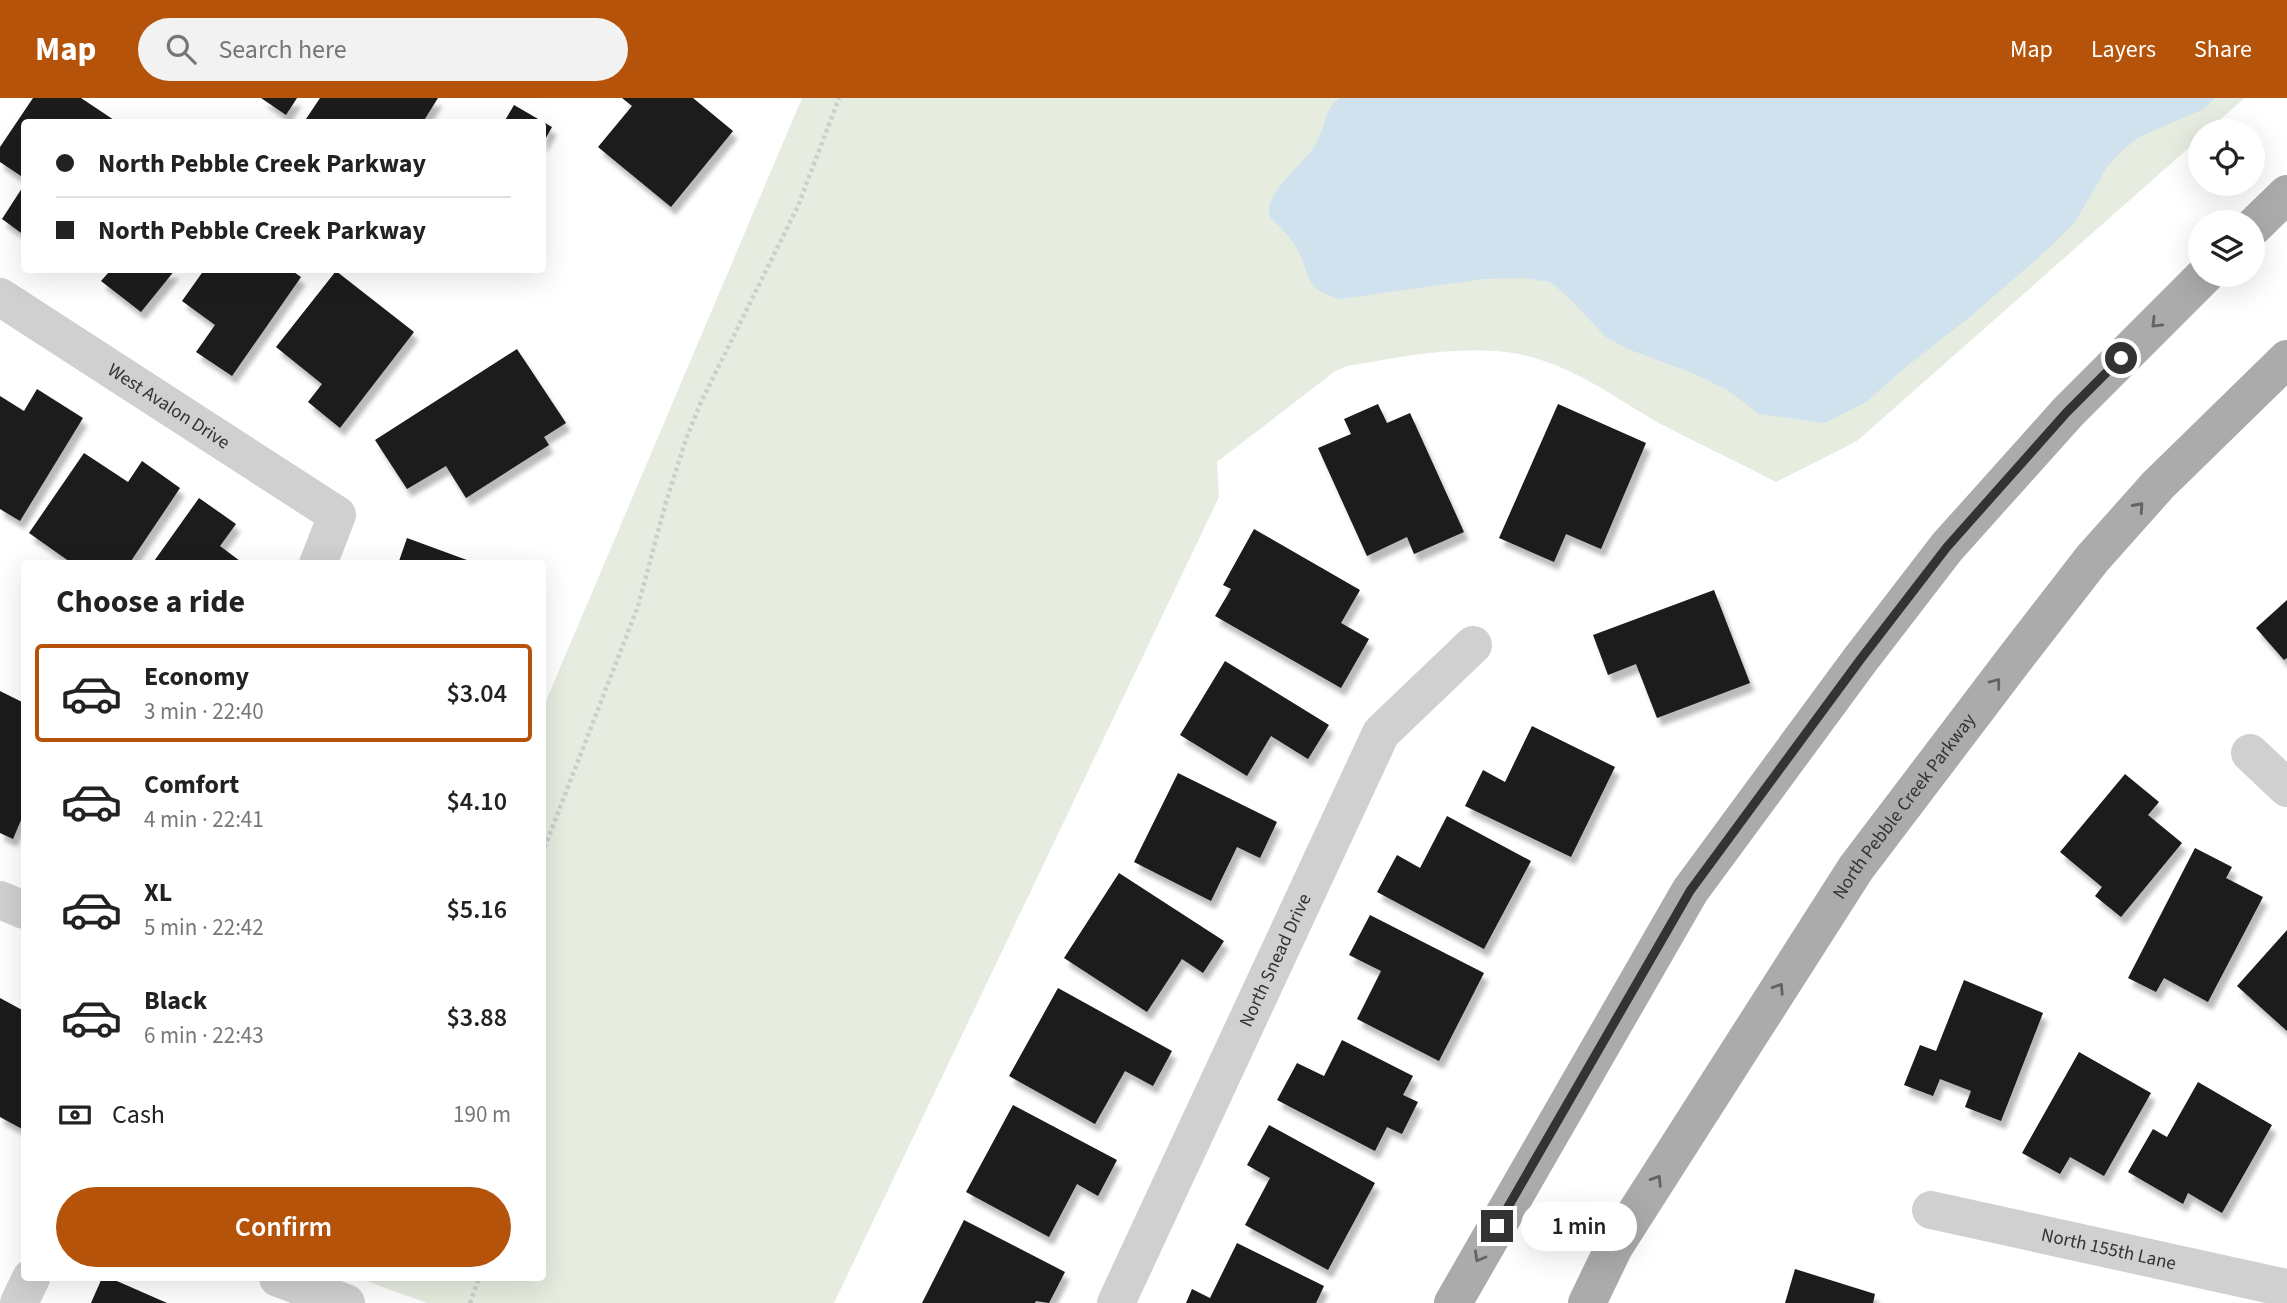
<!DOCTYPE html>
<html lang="en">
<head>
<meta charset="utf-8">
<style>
  body { margin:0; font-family:"Source Sans 3",sans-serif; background:#f2f2f2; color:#222; height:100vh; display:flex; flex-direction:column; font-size:26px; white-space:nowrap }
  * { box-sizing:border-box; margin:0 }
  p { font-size:23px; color:#767676 }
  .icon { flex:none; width:38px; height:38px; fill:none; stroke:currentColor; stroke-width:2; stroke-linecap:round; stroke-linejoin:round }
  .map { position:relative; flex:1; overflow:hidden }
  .details { position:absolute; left:21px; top:462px; width:525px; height:721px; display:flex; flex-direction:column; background:#fff; border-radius:7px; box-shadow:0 7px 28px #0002 }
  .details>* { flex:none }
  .top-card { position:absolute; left:21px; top:21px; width:525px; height:154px; border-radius:7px; box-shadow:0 7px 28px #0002; display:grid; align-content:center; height:154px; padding:0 35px; background:#fff }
  .controls { position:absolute; left:2188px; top:21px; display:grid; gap:14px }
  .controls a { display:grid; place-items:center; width:77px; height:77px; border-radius:50%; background:#fff; box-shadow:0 7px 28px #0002; font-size:35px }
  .end { position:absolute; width:32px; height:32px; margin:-16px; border:9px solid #333; background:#fff; box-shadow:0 0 0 4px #fff }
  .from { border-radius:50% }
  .bubble { position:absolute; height:49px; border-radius:24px; background:#fff; box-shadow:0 7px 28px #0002; font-size:23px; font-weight:600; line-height:49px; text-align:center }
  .top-card b { display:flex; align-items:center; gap:24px; height:66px; font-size:26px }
  .top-card b+b { border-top:2px solid #e0e0e0 }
  .top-card i { width:18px; height:18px; background:#222 }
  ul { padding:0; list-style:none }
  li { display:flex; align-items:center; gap:21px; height:98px; margin:0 14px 10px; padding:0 21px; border:4px solid transparent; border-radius:7px }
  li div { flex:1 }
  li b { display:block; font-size:26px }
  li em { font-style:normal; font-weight:600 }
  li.active { border-color:#b45309 }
  li>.icon { width:63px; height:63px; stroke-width:1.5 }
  h2 { padding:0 35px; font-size:32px; line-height:84px }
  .pay { display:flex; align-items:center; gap:18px; height:77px; padding:0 35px; font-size:26px }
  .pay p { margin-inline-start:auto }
  .button { display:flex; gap:14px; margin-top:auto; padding:14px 35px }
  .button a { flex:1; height:80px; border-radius:42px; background:#b45309; color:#fff; font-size:28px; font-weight:600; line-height:80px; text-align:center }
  header { display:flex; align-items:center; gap:42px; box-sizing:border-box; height:98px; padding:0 35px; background:#b45309; color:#fff }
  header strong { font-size:33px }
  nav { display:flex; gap:38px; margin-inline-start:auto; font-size:24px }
  .search { width:490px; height:63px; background:#f2f2f2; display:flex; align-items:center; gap:18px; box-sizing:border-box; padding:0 24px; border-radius:38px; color:#767676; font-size:26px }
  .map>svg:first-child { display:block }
</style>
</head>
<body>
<header>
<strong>Map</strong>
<div class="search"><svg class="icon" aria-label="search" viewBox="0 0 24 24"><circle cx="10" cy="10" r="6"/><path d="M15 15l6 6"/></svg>Search here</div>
<nav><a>Map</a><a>Layers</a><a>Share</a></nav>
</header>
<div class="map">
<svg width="2287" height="1205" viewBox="0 0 2287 1205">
  <defs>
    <filter id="shadow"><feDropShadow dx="4.5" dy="8" stdDeviation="2" flood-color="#0004"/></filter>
  </defs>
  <rect width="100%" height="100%" fill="#fff"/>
  <path fill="#e6ecdf" d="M802,0H2245L2207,33H2200V40L1857,343L1776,384C1738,364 1699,346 1661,326C1606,295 1562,258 1496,253C1445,249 1396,260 1347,268L1334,274L1217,364L1219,399L834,1205H427L358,1180H542L543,610Z"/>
  <path fill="#cfe2ee" d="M1340,0H2215L2204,11L2139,39L2122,53L2107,69L2075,124L2048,151L1970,219L1907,268L1866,304L1825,325L1759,316L1729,293L1695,276L1628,251L1606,239L1567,198L1550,184L1522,180L1483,181L1340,201C1301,190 1312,176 1296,149C1289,137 1279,128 1270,119C1261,95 1309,63 1318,42C1326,26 1324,11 1340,0Z"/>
  <g fill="#1a1a1a" filter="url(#shadow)">
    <path d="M33,0H81L117,24H24V80L0,64V49Z"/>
    <path d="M261,0H297L286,17Z"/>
    <path d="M320,0H438L423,24H304Z"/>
    <path d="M622,0H693L733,33L671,109L598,49L632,8Z"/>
    <path d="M514,7L552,29L542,47V24H504Z"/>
    <path d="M24,87V137L2,121Z"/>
    <path d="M105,172H175L141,214L101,183L109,174Z"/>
    <path d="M204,172H291L301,179L232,278L196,254L215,227L182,203Z"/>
    <path d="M336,173L414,234L340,330L308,304L322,286L276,249Z"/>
    <path d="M517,251L566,325L544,339L549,347L466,400L446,368L407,391L375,342Z"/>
    <path d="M37,291L83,320L20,423L0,411V298L24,313Z"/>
    <path d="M1378,306L1387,325L1410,315L1464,434L1414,456L1407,439L1367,458L1318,350L1351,336L1344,321Z"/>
    <path d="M1558,306L1646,345L1601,451L1566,436L1554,464L1499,440Z"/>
    <path d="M84,355L128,384L142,363L180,390L129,466H73L29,435Z"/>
    <path d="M199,400L236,426L220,448L244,466H152Z"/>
    <path d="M1254,431L1360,492L1341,525L1369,541L1341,590L1215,518L1231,491L1223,487Z"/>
    <path d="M407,440L475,465L474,466H398Z"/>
    <path d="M1714,492L1750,585L1657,620L1636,566L1608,577L1593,537Z"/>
    <path d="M2287,502V560L2284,562L2256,530Z"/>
    <path d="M1225,563L1329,627L1308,661L1271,638L1247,678L1180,637Z"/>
    <path d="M0,593L24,605V715L13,741L0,735Z"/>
    <path d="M1532,628L1615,669L1571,759L1465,708L1483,672L1505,684Z"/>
    <path d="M1178,675L1277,724L1260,760L1237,749L1211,803L1134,764Z"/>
    <path d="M2125,676L2159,704L2148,717L2182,745L2121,819L2095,798L2102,789L2060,754Z"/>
    <path d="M1447,718L1531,763L1484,851L1377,794L1397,757L1420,770Z"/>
    <path d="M2195,750L2232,769L2226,780L2263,799L2208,904L2164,880L2156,894L2128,880Z"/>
    <path d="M1119,775L1224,843L1203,875L1182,861L1147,914L1064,860Z"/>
    <path d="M1370,817L1484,875L1439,963L1357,921L1381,873L1349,857Z"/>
    <path d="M2287,832V933L2237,888Z"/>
    <path d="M1964,882L2043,915L2001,1023L1965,1009L1971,993L1940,981L1933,998L1904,987L1920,947L1936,953Z"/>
    <path d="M1058,890L1172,953L1153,988L1125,973L1095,1026L1009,978Z"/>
    <path d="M0,900L24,913V1032L0,1019Z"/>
    <path d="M1342,942L1413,978L1403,997L1418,1004L1402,1036L1387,1029L1375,1053L1277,1002L1297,965L1324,978Z"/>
    <path d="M2079,954L2151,995L2104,1078L2070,1059L2060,1076L2022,1055Z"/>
    <path d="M2198,984L2272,1027L2222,1115L2188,1095L2183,1106L2128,1074L2153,1031L2167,1039Z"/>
    <path d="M1013,1007L1117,1062L1098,1098L1077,1086L1049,1139L966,1094Z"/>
    <path d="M1269,1027L1375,1085L1328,1172L1245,1127L1270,1080L1247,1067Z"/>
    <path d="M964,1122L1065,1174L1049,1205L1036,1203L1035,1205H922Z"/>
    <path d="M1237,1145L1324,1188L1316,1205H1186L1192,1191L1210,1200Z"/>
    <path d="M1795,1171L1875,1196L1873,1205H1785Z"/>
    <path d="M102,1180H110L167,1205H91Z"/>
  </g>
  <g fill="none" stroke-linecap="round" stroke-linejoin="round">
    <g stroke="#cdcdcd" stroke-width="4.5" stroke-dasharray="3.5 3.5" stroke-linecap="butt">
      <path d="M542,756L638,508L666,404L686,341L701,304L798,108L839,0"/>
      <path d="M470,1205L479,1180"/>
    </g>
    <g stroke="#d0d0d0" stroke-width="38">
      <path id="s1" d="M0,199L337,417L318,466"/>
      <path d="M2250,655L2287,690"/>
      <path d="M0,802L24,812"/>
      <path id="s2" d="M1931,1112L2286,1190"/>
      <path d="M278,1180L346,1205"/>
      <path d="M19,1205L31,1180"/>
      <path id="s3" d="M1116,1205L1381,635L1473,547"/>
    </g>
    <g stroke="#ababab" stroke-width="38">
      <path d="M2252,130L2287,96"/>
      <path d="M1453,1205L1690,793L1860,562L1947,449L2068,314L2205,177"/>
      <path id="s4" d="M1587,1205L1614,1149L1856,770L2013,563L2092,461L2158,387L2287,261"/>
    </g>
  </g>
  <defs><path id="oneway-chevron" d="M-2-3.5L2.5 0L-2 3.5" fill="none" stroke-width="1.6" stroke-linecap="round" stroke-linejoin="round" transform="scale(1.75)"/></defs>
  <g stroke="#636363">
    <use href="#oneway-chevron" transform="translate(2156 225) rotate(135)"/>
    <use href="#oneway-chevron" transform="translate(2139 409) rotate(-48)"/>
    <use href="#oneway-chevron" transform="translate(1996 585) rotate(-53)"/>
    <use href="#oneway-chevron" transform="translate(1779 890) rotate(-57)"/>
    <use href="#oneway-chevron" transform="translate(1657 1082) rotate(-57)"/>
    <use href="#oneway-chevron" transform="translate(1479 1159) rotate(120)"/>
  </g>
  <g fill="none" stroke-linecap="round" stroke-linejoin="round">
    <path stroke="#333" stroke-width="9" d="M1497,1128L1690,793L1860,562L1947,449L2067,314L2121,260"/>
  </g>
  <g text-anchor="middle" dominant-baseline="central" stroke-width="7" stroke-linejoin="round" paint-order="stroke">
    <g font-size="19" fill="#333" stroke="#fff">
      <text stroke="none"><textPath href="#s1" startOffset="201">West Avalon Drive</textPath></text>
      <text stroke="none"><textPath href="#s4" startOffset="590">North Pebble Creek Parkway</textPath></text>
      <text stroke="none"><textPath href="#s3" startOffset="378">North Snead Drive</textPath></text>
      <text stroke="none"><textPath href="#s2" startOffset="182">North 155th Lane</textPath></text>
    </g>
  </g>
</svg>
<div class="controls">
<a><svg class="icon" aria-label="locate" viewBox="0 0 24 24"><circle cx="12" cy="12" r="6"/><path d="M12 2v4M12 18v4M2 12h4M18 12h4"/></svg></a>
<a><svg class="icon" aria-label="layers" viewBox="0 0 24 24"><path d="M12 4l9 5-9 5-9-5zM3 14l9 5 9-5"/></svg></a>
</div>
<i class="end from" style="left:2121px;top:260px"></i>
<i class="end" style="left:1497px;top:1128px"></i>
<div class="bubble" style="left:1521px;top:1104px;width:116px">1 min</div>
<div class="top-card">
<b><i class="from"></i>North Pebble Creek Parkway</b>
<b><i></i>North Pebble Creek Parkway</b>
</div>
<section class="details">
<h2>Choose a ride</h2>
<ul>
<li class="active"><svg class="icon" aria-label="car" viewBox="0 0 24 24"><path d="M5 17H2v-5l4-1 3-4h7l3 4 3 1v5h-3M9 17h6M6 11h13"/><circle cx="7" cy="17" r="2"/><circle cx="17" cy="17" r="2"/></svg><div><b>Economy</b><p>3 min · 22:40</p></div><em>$3.04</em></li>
<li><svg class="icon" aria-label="car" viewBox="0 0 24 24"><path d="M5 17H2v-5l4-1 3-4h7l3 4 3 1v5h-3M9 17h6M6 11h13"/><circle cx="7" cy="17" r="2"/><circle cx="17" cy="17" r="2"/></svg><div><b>Comfort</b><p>4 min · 22:41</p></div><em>$4.10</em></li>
<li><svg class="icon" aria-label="car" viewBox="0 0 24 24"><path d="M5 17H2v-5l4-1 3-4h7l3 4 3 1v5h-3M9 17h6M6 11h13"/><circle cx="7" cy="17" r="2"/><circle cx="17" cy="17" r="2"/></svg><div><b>XL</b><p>5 min · 22:42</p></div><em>$5.16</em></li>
<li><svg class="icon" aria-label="car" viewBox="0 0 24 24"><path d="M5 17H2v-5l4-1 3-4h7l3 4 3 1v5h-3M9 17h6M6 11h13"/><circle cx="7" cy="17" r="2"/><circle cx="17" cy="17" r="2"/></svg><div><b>Black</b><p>6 min · 22:43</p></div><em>$3.88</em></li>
</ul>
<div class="pay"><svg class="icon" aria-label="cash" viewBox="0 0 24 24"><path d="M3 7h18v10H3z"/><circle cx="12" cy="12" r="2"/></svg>Cash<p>190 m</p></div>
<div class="button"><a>Confirm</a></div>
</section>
</div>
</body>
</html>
